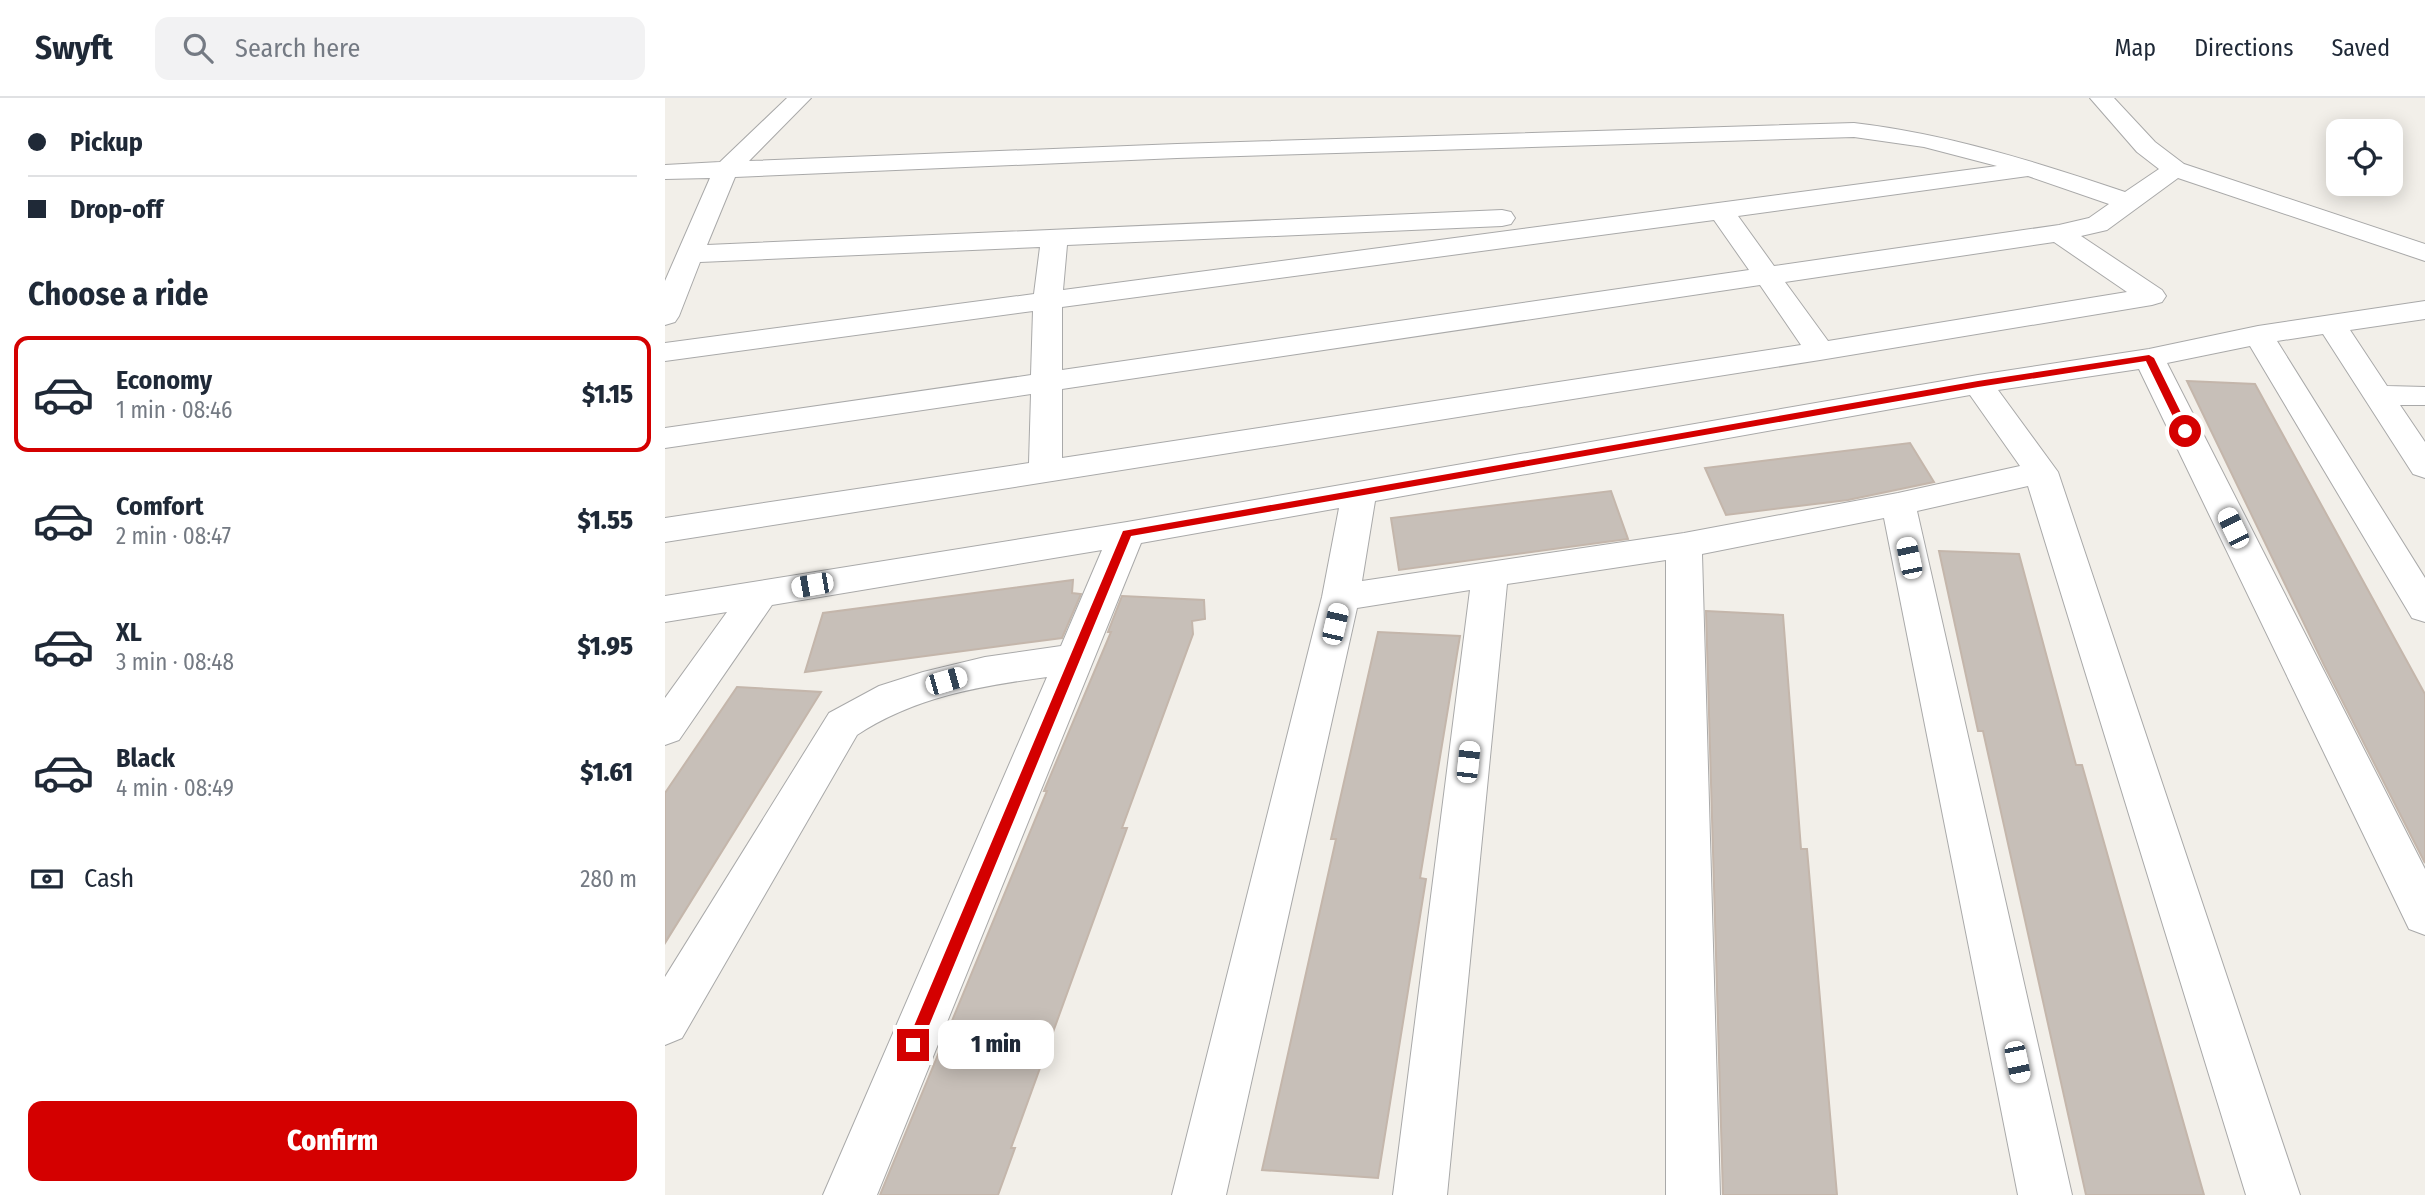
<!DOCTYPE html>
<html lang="en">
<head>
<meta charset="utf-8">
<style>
  body { margin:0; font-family:"Fira Sans Condensed",sans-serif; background:#f2f2f3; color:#1f2937; height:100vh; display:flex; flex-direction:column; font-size:26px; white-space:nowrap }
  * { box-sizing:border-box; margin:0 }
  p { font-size:23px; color:#747a83 }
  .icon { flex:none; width:38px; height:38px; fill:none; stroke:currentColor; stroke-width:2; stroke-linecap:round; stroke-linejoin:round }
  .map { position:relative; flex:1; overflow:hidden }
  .drawer { display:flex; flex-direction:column; background:#fff; width:665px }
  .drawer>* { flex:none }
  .guide { display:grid; align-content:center; height:154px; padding:0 28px; background:#fff }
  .tools { position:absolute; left:1661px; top:21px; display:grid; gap:14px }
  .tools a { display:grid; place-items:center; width:77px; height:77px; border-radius:14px; background:#fff; box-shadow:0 4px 18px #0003; font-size:35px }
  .end { position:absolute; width:32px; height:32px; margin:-16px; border:9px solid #d40000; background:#fff; box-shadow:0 0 0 4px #fff }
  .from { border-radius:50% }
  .bubble { position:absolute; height:49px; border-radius:14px; background:#fff; box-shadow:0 4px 18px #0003; font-size:23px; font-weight:800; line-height:49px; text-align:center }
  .car { position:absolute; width:21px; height:42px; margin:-21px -10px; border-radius:9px; box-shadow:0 0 5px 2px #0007; background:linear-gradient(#fff 24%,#345 0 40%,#fff 0 76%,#345 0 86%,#fff 0) }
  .guide b { display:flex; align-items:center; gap:24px; height:66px; font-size:26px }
  .guide b+b { border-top:2px solid #e0e1e3 }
  .guide i { width:18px; height:18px; background:#1f2937 }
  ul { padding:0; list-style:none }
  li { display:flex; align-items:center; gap:21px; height:116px; margin:0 14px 10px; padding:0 14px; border:4px solid transparent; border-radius:14px }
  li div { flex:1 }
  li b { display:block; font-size:26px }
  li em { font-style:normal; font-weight:800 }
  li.selected { border-color:#d40000 }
  li>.icon { width:63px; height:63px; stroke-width:1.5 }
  h2 { padding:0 28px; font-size:32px; line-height:84px }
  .pay { display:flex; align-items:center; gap:18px; height:77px; padding:0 28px; font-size:26px }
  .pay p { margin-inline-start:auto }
  .primary-button { display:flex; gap:14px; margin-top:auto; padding:14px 28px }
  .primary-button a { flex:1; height:80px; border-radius:14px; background:#d40000; color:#fff; font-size:28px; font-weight:800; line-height:80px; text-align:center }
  header { display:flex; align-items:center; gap:42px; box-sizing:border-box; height:98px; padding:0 35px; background:#fff; border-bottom:2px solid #e0e1e3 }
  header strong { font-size:33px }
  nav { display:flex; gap:38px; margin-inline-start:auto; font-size:24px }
  .search { width:490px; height:63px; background:#f2f2f3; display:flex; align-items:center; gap:18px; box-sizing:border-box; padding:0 24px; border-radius:14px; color:#747a83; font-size:26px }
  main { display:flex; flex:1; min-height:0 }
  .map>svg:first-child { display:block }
</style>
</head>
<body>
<header>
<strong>Swyft</strong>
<div class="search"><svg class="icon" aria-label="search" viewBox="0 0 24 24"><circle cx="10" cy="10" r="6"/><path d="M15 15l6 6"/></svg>Search here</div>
<nav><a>Map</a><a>Directions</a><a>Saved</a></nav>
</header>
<main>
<section class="drawer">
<div class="guide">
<b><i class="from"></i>Pickup</b>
<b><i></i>Drop-off</b>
</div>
<h2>Choose a ride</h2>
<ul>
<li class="selected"><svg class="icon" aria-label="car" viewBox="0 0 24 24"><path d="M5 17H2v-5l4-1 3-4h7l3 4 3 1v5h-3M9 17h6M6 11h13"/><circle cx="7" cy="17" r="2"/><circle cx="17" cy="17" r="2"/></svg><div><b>Economy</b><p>1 min · 08:46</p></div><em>$1.15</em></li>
<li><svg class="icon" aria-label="car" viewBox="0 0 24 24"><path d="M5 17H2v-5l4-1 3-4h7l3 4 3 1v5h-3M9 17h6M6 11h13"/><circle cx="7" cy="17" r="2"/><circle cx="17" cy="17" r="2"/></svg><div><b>Comfort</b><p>2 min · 08:47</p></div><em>$1.55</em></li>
<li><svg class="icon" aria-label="car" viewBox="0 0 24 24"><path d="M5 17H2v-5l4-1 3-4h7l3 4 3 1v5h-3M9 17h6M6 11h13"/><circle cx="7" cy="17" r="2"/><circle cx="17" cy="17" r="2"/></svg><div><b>XL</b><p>3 min · 08:48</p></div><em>$1.95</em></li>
<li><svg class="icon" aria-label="car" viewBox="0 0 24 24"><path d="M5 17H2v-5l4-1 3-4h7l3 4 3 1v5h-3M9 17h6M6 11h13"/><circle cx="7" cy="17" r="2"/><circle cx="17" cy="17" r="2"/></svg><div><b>Black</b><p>4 min · 08:49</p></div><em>$1.61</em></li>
</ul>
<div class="pay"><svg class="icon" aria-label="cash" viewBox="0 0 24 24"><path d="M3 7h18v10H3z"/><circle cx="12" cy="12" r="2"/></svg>Cash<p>280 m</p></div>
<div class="primary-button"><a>Confirm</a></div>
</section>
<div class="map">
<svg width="1760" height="1097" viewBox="0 0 1760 1097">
  <rect width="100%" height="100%" fill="#f2efe9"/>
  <g fill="#c7bfb8" stroke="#c4b6ab" stroke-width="2">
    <path d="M1522,283L1590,286L1760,596V765L1659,567Z"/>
    <path d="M1245,345L1269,384L1183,402L1061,417L1040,370Z"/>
    <path d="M946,393L963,441L734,472L726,420Z"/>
    <path d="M1274,453L1354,456L1411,667H1417L1539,1097H1421L1318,633H1313Z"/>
    <path d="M408,482L407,495L416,496L397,540L140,574L158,515Z"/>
    <path d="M457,498L539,502L540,521L527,523L528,536L457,730H462L346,1050H350L333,1097H215L382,693H379L446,534H443Z"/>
    <path d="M1041,513L1118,517L1136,751H1142L1172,1097H1058Z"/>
    <path d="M713,534L795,538L755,780L761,781L713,1080L597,1072L671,741H666Z"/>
    <path d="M72,589L156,594L0,845V695Z"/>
  </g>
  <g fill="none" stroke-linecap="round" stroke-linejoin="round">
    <defs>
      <g id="minor">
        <path d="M122,0H146L84,63L512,46L1189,25C1283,36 1371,64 1460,94L1494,71L1472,54L1425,0H1449L1490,44L1519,66L1760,146V163L1513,80L1442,132L1416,138L1497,192L1501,198L1497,204L1487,207L1155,262L0,444V420L364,365L366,296L0,350V330L366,277L368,213L0,263V245L369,196L375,149L35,164L14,218L10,224L0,227V183L45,80L0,81V67L55,64ZM1189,39L1259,49L1332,68L398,192L402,147L837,128L846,126L850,120L846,114L837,112L42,147L70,79L512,60ZM1363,78L1444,106L1424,120L1394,127L1109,168L1073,118ZM1049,122L1084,172L397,272V209ZM1389,144L1462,194L1163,243L1120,184ZM1095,187L1136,247L397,360V291Z"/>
        <path d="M1760,203V221L1685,232L1722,288L1760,289V307H1735L1760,344V380L1748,376L1658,236L1612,243L1760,480V524L1747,520L1585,248L1502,265L1760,771V837L1744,831L1474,271L1333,292L1393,374L1635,1097H1581L1363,388L1252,413L1407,1097H1353L1219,420L1037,456L1055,1097H1001V462L842,486L782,1097H728L805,492L692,510L561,1097H507L657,499L674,410L476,445L212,1097H158L382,579C315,588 250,599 192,637L17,940L0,947V879L164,615L214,588L258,574L320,559L396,548L437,452L107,507L14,642L0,647V600L62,514L0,524V498L462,424L1313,277L1484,251L1593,228ZM1305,297L1355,368L1233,395L1019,435L697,483L710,403Z"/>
      </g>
    </defs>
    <use href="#minor" stroke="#a9a9a9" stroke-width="2"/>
    <use href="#minor" fill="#fff" fill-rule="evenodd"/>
  </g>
  <path fill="#d40000" d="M1484,257L1489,260L1525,333L1523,335L1515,333L1481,263L1313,289L466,438L256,947L254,952L248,954L243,952L241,947L458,433L1313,283Z"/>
</svg>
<div class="tools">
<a><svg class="icon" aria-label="locate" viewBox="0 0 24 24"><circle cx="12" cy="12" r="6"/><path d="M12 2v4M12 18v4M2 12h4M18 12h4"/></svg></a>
</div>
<i class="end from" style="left:1520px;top:333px"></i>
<i class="end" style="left:248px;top:947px"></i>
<div class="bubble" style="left:273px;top:922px;width:116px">1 min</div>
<i class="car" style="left:1568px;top:430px;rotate:334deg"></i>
<i class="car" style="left:1244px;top:460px;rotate:348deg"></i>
<i class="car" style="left:147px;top:487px;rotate:260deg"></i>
<i class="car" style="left:670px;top:526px;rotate:13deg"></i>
<i class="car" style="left:281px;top:583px;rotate:74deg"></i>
<i class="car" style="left:803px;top:664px;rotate:6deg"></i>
<i class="car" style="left:1352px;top:964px;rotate:168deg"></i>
</div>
</main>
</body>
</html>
